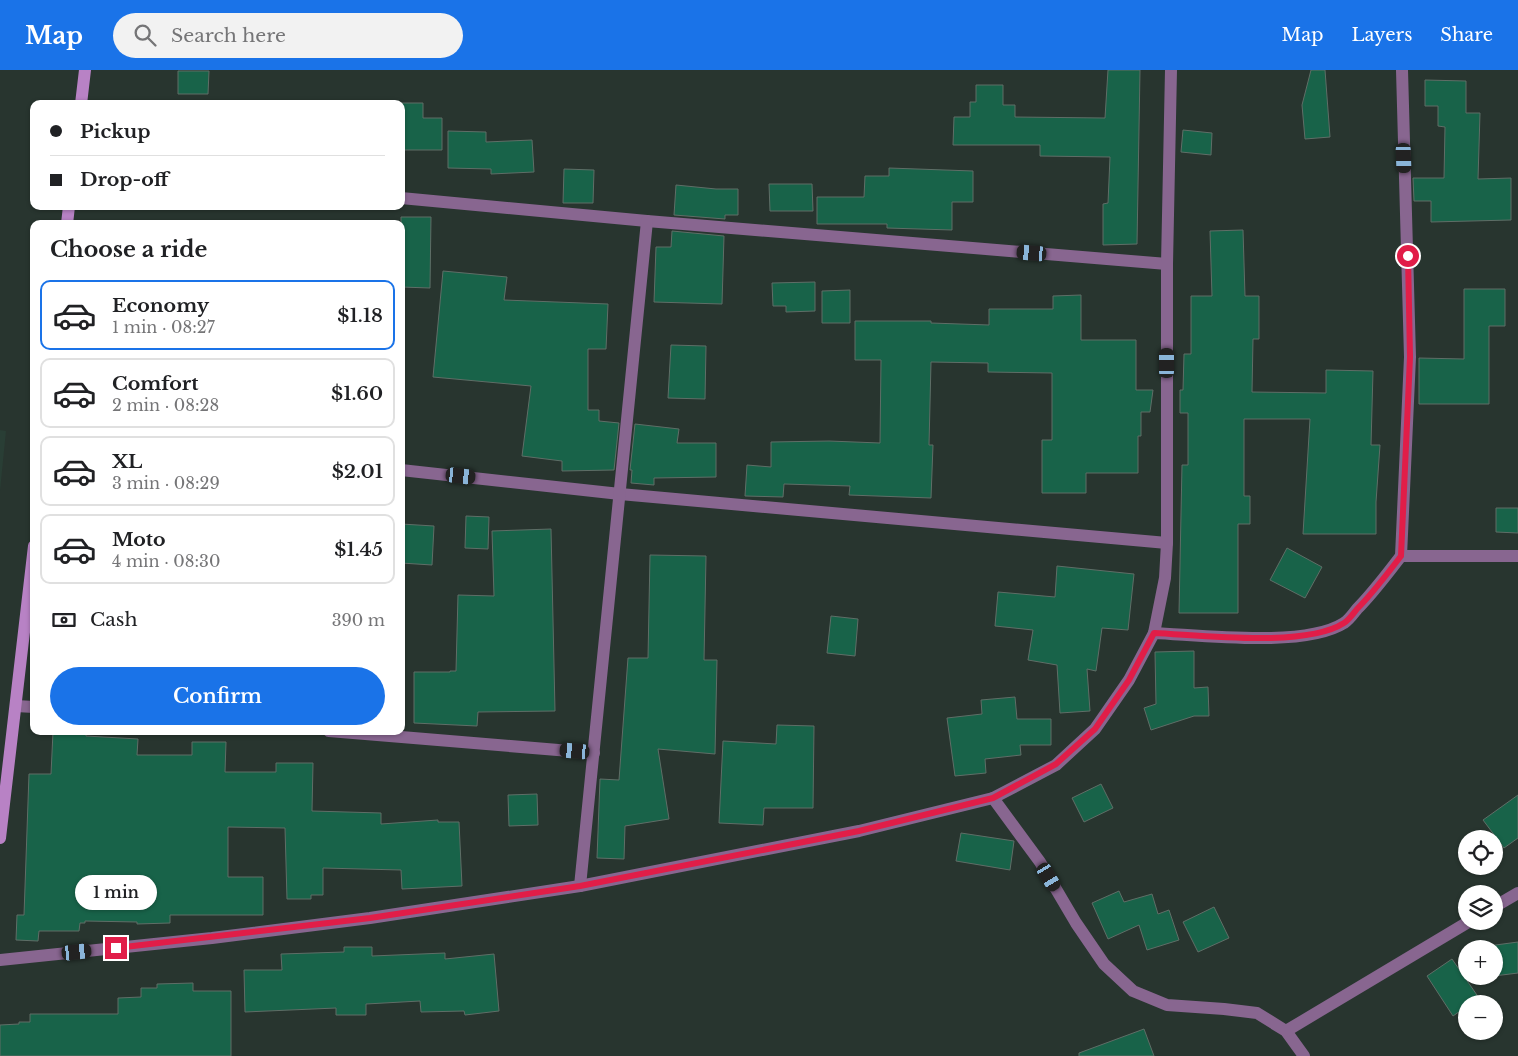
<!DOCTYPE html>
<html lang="en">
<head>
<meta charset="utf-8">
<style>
  body { margin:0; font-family:"Libre Baskerville",serif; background:#f2f2f2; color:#202124; height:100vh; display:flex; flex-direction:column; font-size:19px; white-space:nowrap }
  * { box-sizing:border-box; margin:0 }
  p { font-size:16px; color:#757577 }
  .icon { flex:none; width:28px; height:28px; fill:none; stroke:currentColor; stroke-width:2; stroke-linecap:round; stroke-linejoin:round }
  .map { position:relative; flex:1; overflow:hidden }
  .side { position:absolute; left:30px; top:150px; width:375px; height:515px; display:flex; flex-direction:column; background:#fff; border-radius:10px; box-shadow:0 1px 4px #0004 }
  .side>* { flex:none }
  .guide { position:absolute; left:30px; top:30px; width:375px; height:110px; border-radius:10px; box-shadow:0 1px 4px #0004; display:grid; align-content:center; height:110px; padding:0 20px; background:#fff }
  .tools { position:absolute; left:1458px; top:760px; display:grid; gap:10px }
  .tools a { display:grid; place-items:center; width:45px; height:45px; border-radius:50%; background:#fff; box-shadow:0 1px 4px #0004; font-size:25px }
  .end { position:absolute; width:22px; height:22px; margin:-11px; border:6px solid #e11d48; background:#fff; box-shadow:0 0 0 2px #fff }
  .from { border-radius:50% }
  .bubble { position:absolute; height:35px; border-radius:18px; background:#fff; box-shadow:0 1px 4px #0004; font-size:16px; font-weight:600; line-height:35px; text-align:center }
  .car { position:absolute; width:15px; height:30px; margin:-15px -8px; border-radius:6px; box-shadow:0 0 4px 1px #0007; background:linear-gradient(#222 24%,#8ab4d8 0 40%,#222 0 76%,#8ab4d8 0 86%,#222 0) }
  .guide b { display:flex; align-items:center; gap:18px; height:48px; font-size:19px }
  .guide b+b { border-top:1px solid #e0e0e0 }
  .guide i { width:12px; height:12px; background:#202124 }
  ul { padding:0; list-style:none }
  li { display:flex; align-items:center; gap:15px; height:70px; margin:0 10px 8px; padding:0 10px; border:2px solid #e0e0e0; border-radius:10px }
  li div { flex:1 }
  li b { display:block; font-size:19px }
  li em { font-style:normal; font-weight:600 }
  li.on { border-color:#1a73e8 }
  li>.icon { width:45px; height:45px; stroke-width:1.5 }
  h2 { padding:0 20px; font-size:22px; line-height:60px }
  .pay { display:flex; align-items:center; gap:12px; height:55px; padding:0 20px; font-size:19px }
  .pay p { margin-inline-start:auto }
  .button { display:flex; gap:10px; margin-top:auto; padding:10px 20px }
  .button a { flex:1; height:58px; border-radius:30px; background:#1a73e8; color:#fff; font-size:20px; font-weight:600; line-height:58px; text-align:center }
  header { display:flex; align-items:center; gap:30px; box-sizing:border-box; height:70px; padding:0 25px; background:#1a73e8; color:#fff }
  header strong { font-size:24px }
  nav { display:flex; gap:28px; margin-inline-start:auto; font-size:18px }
  .search { width:350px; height:45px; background:#f2f2f2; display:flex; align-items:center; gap:12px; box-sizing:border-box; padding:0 18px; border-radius:28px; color:#757577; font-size:19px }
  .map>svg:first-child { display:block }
</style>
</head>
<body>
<header>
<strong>Map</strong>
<div class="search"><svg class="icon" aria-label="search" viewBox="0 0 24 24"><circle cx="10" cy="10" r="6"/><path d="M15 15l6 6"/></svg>Search here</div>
<nav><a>Map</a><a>Layers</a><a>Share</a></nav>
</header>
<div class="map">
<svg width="1518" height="986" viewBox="0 0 1518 986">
  <rect width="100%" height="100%" fill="#28352f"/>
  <path fill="#293e35" d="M0,360L6,361L0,421Z"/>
  <g fill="#186349" stroke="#5f6e67">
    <path d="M1108,0H1140L1137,174L1103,175V134L1108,133L1110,87L1040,86V75H953L954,47H970V32H976V15H1003V35H1015V47L1105,48Z"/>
    <path d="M1311,0H1325L1330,67L1305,69L1302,35Z"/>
    <path d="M178,1H209L208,24H178Z"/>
    <path d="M1425,10L1466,11V43H1480L1478,109L1511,108V150L1431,152V131H1414L1413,108H1444L1445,57L1438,56V36H1425Z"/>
    <path d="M401,33H423V48H442V80H401Z"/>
    <path d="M1183,60L1212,63L1211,85L1181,82Z"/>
    <path d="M448,61L486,62V72L532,70L534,102L491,104V99L448,98Z"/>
    <path d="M889,98L973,101V132H952V160L887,158V154H817V127H864L865,106H889Z"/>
    <path d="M564,99L594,100L593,133H563Z"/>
    <path d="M769,114H812L813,141H770Z"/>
    <path d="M676,115L716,119H738V145H725V149L674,145Z"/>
    <path d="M401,147H431L430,218L401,217Z"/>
    <path d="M1243,160L1245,226H1259V269H1253L1252,322L1326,323V300L1373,301L1371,375H1380L1376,432V464H1303L1310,349H1244V426H1250V454H1238V543H1179L1182,395H1188V343H1180V320H1183L1184,284H1191V226H1212L1210,161Z"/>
    <path d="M672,161L724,166L722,234L654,232L656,177H671Z"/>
    <path d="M443,201L507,207L504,230L608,234L606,279H588V340H599V351L619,353L614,400L562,401V391L522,386L531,316L433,307Z"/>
    <path d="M815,212V241L786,242V236H773L772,213Z"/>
    <path d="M1464,219H1505V256H1489V334H1419V288L1464,289Z"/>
    <path d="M850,220V253H822V221Z"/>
    <path d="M1081,225V270H1136V320H1153L1150,342H1141V366H1138V403H1086V423H1042V370H1052V303L988,302V293L931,292L929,375H933L931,428L849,425L850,416L784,414L783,427L745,426L747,395L771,397V372L829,371L880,373L881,290H855V251H931V253L989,255V239H1053V226Z"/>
    <path d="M671,275L706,276L705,329L668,328Z"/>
    <path d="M635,354L679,359L677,373H716V407L654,408V415L631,413L632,400H630Z"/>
    <path d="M1496,438H1518V463L1496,462Z"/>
    <path d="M466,446L489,447L488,479L465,478Z"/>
    <path d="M401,454L434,456L432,495L401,493Z"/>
    <path d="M551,459L555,641L478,642L477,656L414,653V602H450V601H456L458,525L494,526L492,461Z"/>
    <path d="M1287,478L1322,497L1305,528L1270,510Z"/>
    <path d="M650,485L706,486L704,590H717L715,684L658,679L669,749L625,756L624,789L597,788L600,709L619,710L628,588H648Z"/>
    <path d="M1057,496L1134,504L1128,560L1102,558L1096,601L1087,599L1090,641L1060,643L1057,595L1028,590L1033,560L995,556L998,522L1055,527Z"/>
    <path d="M831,546L858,549L855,586L827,583Z"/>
    <path d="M1194,581V618L1208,617L1209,646H1194L1151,660L1144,638L1156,634L1155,582Z"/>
    <path d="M1015,627L1017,649H1051V675H1020L1021,685L985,689L986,703L955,706L947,648L982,644L981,630Z"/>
    <path d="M777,655L814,656L813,738H764L763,755L719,753L723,671L776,674Z"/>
    <path d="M53,662L86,663V666L138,669L137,685H192V672H226L225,702H276V693H313L312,741L381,743V754L438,750V752H459L462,816L402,819L401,800L323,798V825H311V829H287L285,758L228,757V807H263V845H170V853L137,854V852L85,851V853H80L79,861H39L38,871L16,870L17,845H24L29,704H51Z"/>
    <path d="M1101,714L1113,738L1084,752L1072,728Z"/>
    <path d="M537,724L538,755L509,756L508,725Z"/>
    <path d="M1518,725V768L1504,778L1483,750Z"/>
    <path d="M961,763L1014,771L1010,800L956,791Z"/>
    <path d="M1119,821L1124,832L1152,824L1158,844L1169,840L1179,870L1147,880L1139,855L1108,869L1092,833Z"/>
    <path d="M1214,837L1229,868L1198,882L1183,852Z"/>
    <path d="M1518,872V903L1494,906V879H1488V876Z"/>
    <path d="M344,877H372V886L445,883V889L494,884L499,941L465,945L464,941L421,942L420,931L366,934V945H336V938L245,942L244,900H282L281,884L344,882Z"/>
    <path d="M1452,889L1479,928L1471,934H1466V937L1453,946L1427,906Z"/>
    <path d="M193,913V921H231V986H0V955L19,954V952H30V944H118V928L141,927V918H157V914Z"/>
    <path d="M1144,959L1154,986H1079V983Z"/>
  </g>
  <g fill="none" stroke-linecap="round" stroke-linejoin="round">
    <g stroke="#886690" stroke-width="12">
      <path d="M401,128L647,151L1167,194"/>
      <path d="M401,400L620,424L1167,473"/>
      <path d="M1401,486H1518"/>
      <path d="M1154,563C1201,565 1305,578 1344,553C1349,550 1353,544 1357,539C1373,523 1387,504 1401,486L1410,287L1402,0"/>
      <path d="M16,636L34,637"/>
      <path d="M329,661L594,683"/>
      <path d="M993,728L1040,792L1076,853L1104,894L1133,921L1167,935L1224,939L1257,943L1286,961L1304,986"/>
      <path d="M580,816L647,151"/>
      <path d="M1494,837L1518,823"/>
      <path d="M0,890L212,868L370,848L580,816L859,761L993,728L1056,695L1095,659L1129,610L1154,563L1165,508L1167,473V194L1171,0"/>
      <path d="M1286,961L1470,851"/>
    </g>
    <g stroke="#b882c5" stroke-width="12">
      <path d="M81,34L85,0"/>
      <path d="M67,154L69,136"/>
      <path d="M0,768L34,476"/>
    </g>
  </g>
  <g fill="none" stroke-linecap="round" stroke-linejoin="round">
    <path stroke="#e11d48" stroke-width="6" d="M116,878L370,848L580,816L859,761L993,728L1056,694L1095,659L1129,610L1154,563C1201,565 1305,578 1344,553C1349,550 1353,544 1357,539C1373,523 1387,504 1401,486L1410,287L1408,186"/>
  </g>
</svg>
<div class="tools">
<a><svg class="icon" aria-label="locate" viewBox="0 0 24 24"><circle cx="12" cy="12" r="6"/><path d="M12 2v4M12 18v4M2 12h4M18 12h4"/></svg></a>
<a><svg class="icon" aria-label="layers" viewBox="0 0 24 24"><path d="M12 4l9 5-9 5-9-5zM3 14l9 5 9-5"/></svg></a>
<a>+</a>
<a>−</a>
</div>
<i class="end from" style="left:1408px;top:186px"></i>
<i class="end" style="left:116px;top:878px"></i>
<div class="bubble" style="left:75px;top:805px;width:82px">1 min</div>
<i class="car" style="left:1404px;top:88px;rotate:178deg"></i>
<i class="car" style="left:1032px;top:183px;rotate:275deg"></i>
<i class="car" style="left:1167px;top:293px;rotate:0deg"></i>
<i class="car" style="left:461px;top:406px;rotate:96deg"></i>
<i class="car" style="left:575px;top:681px;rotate:275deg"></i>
<i class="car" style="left:1049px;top:807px;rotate:149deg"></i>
<i class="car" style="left:77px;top:882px;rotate:84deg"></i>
<div class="guide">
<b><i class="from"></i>Pickup</b>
<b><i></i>Drop-off</b>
</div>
<section class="side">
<h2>Choose a ride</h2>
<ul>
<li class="on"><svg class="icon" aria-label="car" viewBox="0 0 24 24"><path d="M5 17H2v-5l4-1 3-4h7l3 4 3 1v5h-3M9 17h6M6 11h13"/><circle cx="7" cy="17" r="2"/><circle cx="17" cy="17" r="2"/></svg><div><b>Economy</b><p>1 min · 08:27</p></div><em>$1.18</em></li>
<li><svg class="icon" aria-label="car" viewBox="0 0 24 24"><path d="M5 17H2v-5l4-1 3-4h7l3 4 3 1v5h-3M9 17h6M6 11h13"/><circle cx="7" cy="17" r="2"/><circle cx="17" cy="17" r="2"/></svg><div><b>Comfort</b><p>2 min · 08:28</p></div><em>$1.60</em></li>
<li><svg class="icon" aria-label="car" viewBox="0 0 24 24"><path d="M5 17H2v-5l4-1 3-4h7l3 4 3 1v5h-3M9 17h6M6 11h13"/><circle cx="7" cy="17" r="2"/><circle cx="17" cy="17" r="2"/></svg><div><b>XL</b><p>3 min · 08:29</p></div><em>$2.01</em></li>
<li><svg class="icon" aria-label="car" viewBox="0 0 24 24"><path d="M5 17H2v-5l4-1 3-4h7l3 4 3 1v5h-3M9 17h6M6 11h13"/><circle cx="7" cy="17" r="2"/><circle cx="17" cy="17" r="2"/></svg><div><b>Moto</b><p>4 min · 08:30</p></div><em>$1.45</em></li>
</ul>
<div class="pay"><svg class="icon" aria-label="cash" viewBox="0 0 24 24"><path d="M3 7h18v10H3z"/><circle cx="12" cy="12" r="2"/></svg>Cash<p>390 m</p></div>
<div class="button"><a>Confirm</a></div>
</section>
</div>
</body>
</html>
